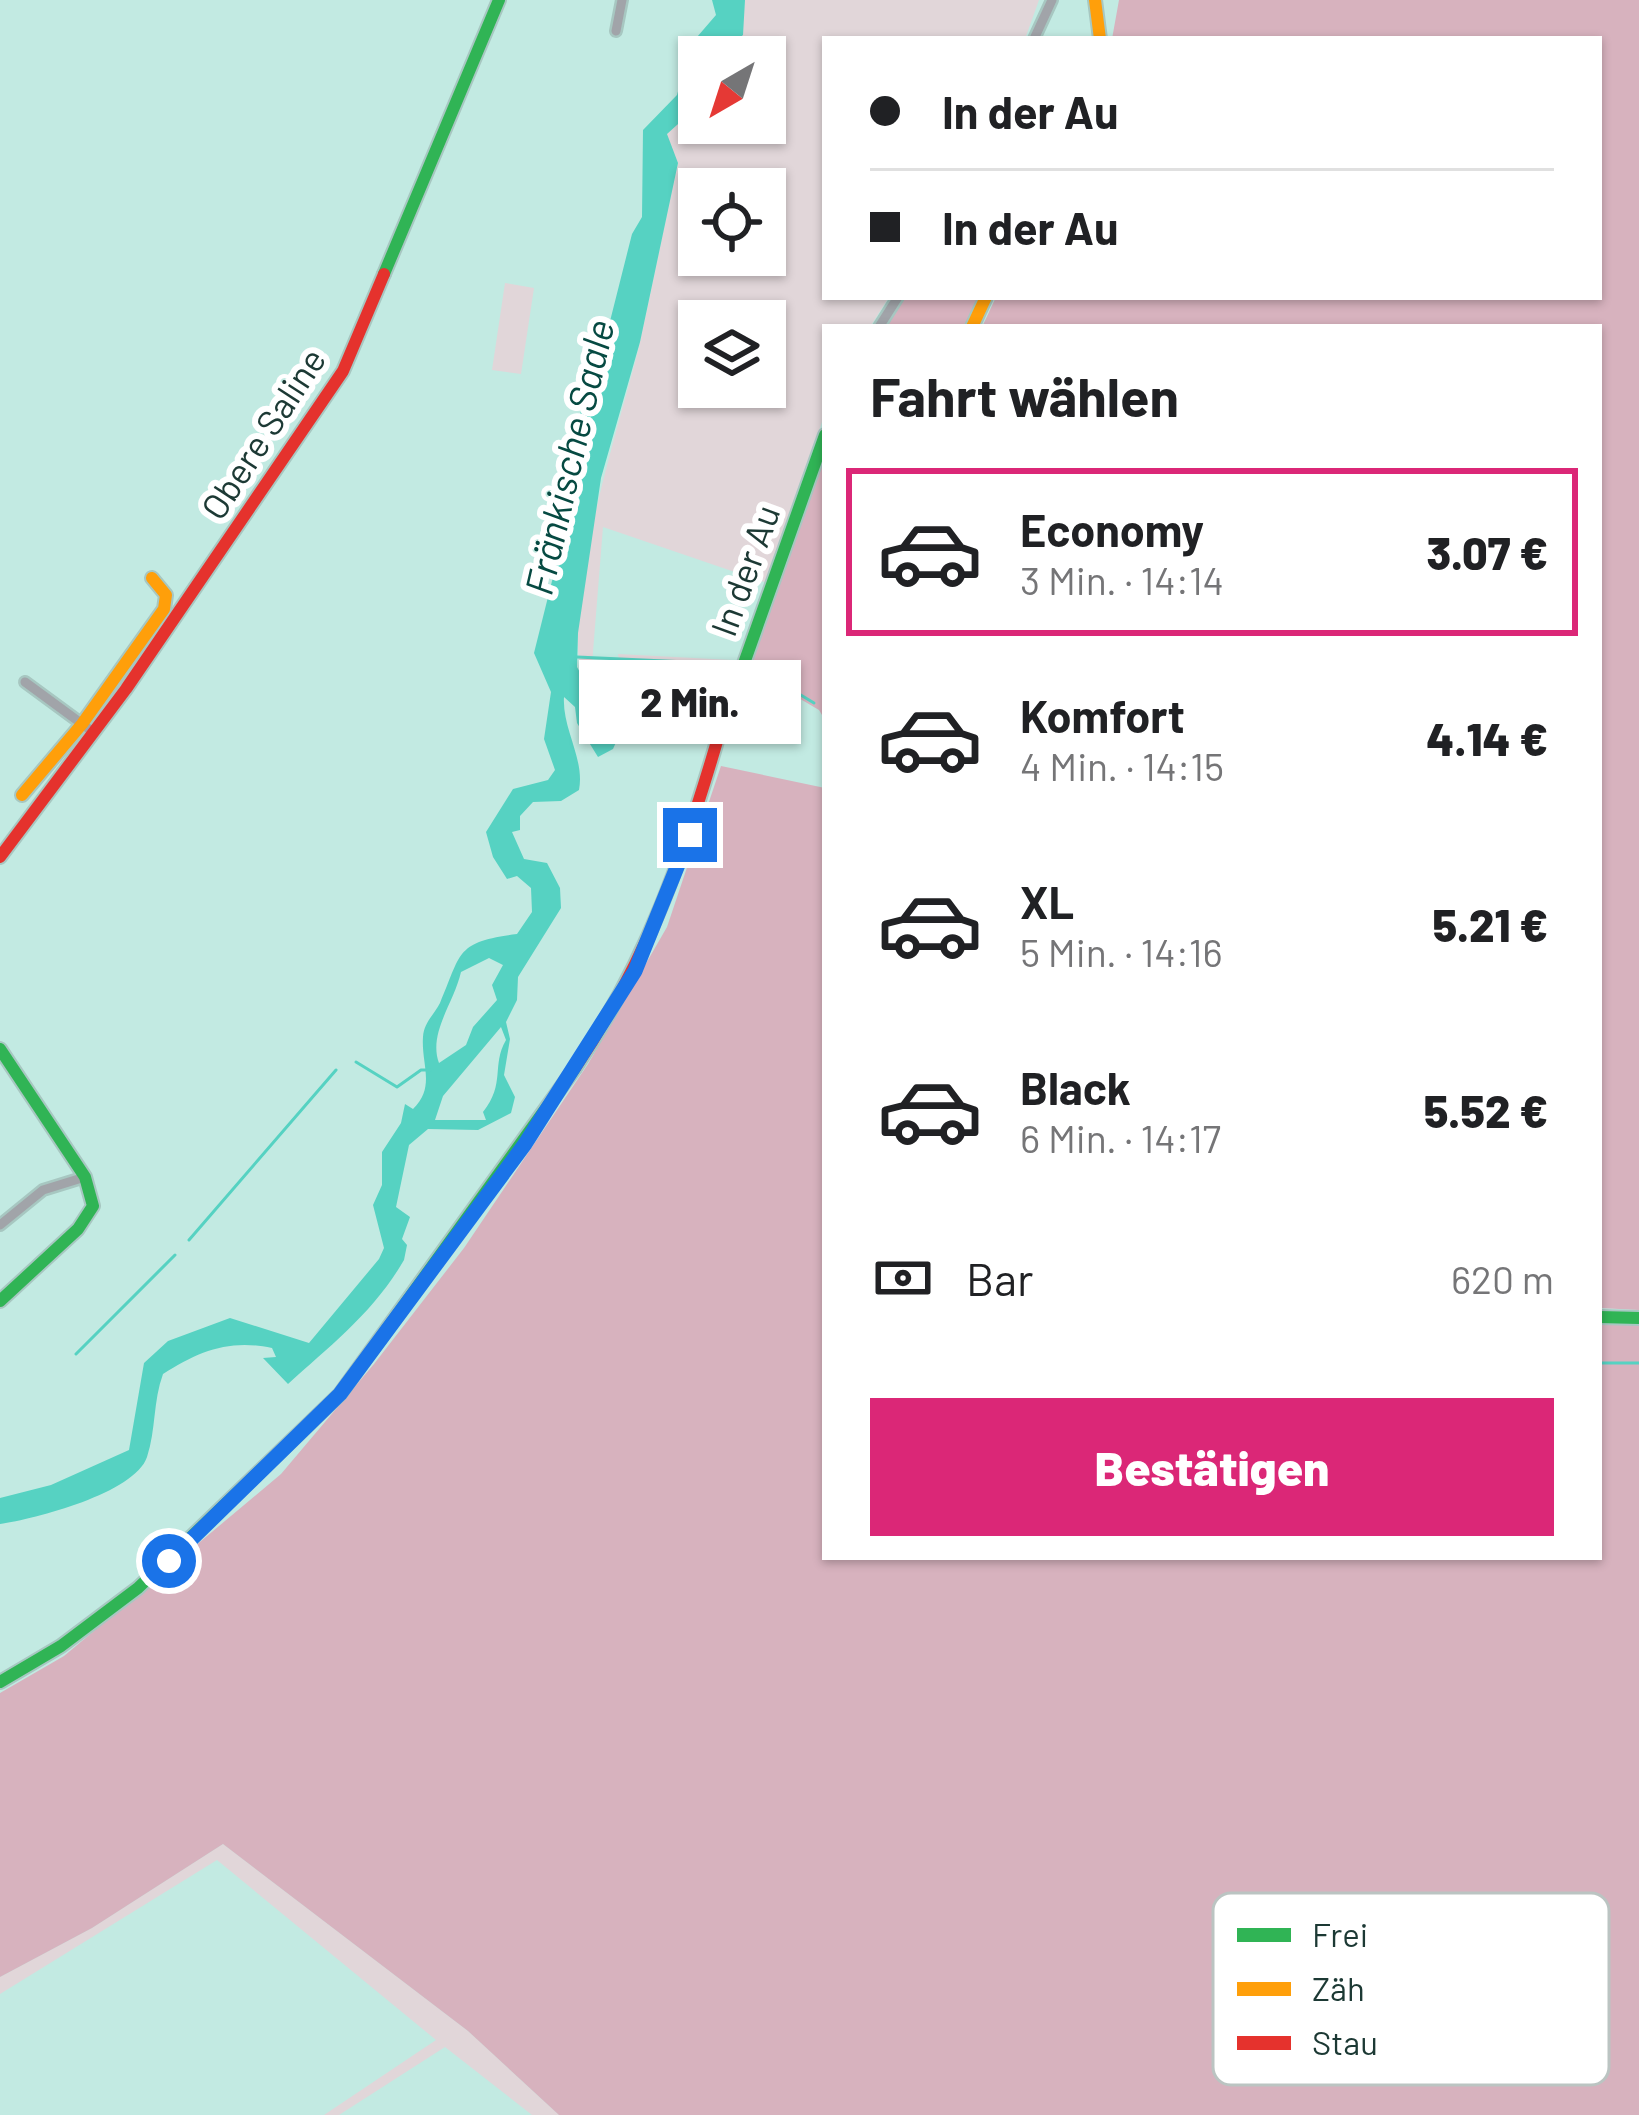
<!DOCTYPE html>
<html lang="de">
<head>
<meta charset="utf-8">
<style>
  body { margin:0; font-family:Barlow,sans-serif; background:#f6f6f6; color:#202124; height:100vh; display:flex; flex-direction:column; font-size:45px; white-space:nowrap }
  * { box-sizing:border-box; margin:0 }
  p { font-size:39px; color:#757577 }
  .icon { flex:none; width:66px; height:66px; fill:none; stroke:currentColor; stroke-width:2; stroke-linecap:round; stroke-linejoin:round }
  .map { position:relative; flex:1; overflow:hidden }
  .side { position:absolute; left:822px; top:324px; width:780px; height:1236px; display:flex; flex-direction:column; background:#fff; border-radius:0px; box-shadow:0 3px 9px #0004 }
  .side>* { flex:none }
  .top-card { position:absolute; left:822px; top:36px; width:780px; height:264px; border-radius:0px; box-shadow:0 3px 9px #0004; display:grid; align-content:center; height:264px; padding:0 48px; background:#fff }
  .needle { width:78px; rotate:219deg }
  .buttons { position:absolute; left:678px; top:36px; display:grid; gap:24px }
  .buttons a { display:grid; place-items:center; width:108px; height:108px; border-radius:0px; background:#fff; box-shadow:0 3px 9px #0004; font-size:60px }
  .end { position:absolute; width:54px; height:54px; margin:-27px; border:15px solid #1a73e8; background:#fff; box-shadow:0 0 0 6px #fff }
  .from { border-radius:50% }
  .bubble { position:absolute; height:84px; border-radius:0px; background:#fff; box-shadow:0 3px 9px #0004; font-size:39px; font-weight:800; line-height:84px; text-align:center }
  .top-card b { display:flex; align-items:center; gap:42px; height:114px; font-size:45px }
  .top-card b+b { border-top:3px solid #e0e0e0 }
  .top-card i { width:30px; height:30px; background:#202124 }
  ul { padding:0; list-style:none }
  li { display:flex; align-items:center; gap:36px; height:168px; margin:0 24px 18px; padding:0 24px; border:6px solid transparent; border-radius:0px }
  li div { flex:1 }
  li b { display:block; font-size:45px }
  li em { font-style:normal; font-weight:800 }
  li.on { border-color:#db2777 }
  li>.icon { width:108px; height:108px; stroke-width:1.5 }
  h2 { padding:0 48px; font-size:54px; line-height:144px }
  .pay { display:flex; align-items:center; gap:30px; height:132px; padding:0 48px; font-size:45px }
  .pay p { margin-inline-start:auto }
  .primary-button { display:flex; gap:24px; margin-top:auto; padding:24px 48px }
  .primary-button a { flex:1; height:138px; border-radius:0px; background:#db2777; color:#fff; font-size:48px; font-weight:800; line-height:138px; text-align:center }
  .map>svg:first-child { display:block }
</style>
</head>
<body>
<div class="map">
<svg width="1639" height="2115" viewBox="0 0 1639 2115">
  <rect width="100%" height="100%" fill="#c2eae2"/>
  <g fill="#e1d6d9" fill-rule="evenodd">
    <path d="M745,0H1039L1025,39H825V297H889L870,327H825V413L767,583L603,527L590,689C548,636 625,410 640,342C653,283 665,223 678,163L666,143L667,134L699,105V123H765V57H716L742,35ZM699,189H765V255H699ZM699,321H765V387H699Z"/>
    <path d="M505,283L534,288L521,374L492,370Z"/>
    <path d="M618,654L732,660V670L620,664Z"/>
    <path d="M223,1844L468,2031L559,2115H532L445,2047L339,2115H324L436,2040L217,1860L0,1994V1977L92,1928Z"/>
  </g>
  <g fill="#d7b2be">
    <path d="M1119,0H1639V1310L1599,1308V327H982L996,297H1599V39H1112Z"/>
    <path d="M905,297H981L968,327H886Z"/>
    <path d="M825,455V720L819,710L749,669Z"/>
    <path d="M721,766L825,788V1557H1599V1321L1639,1323V2115H559L468,2031L223,1844L92,1928L0,1977V1693L64,1656L281,1474L374,1364L464,1248L588,1064L667,927Z"/>
  </g>
  <path fill="#56d2c2" fill-rule="evenodd" d="M712,0H745L743,35L716,57H699V105L667,134L678,163L640,342L601,478L578,633L577,667L617,740L613,749L598,757L577,723L575,707L564,697C562,729 585,759 579,790L561,801L533,802L520,816V830L512,832L524,859L547,863L560,888L561,908L518,977L517,1000L506,1022L510,1039L504,1075L515,1097L511,1113L478,1130L428,1129L409,1145L396,1207L410,1217L402,1239L407,1245L404,1260C374,1312 331,1345 288,1384L263,1358L276,1357L272,1348C229,1339 199,1351 163,1374C153,1401 156,1430 147,1457C135,1493 35,1519 0,1524V1498L51,1485L129,1450L144,1363L168,1341L230,1318L309,1343L379,1259L384,1248L373,1205L382,1185V1152L401,1123L405,1104L413,1109C436,1087 421,1064 423,1037C424,1022 434,1015 440,1003C462,952 455,942 517,934L532,912L531,888L517,876L507,879L493,857L486,832L513,789L548,780L555,770L544,739L551,692L534,653L563,537L570,457L589,376L605,341L632,234L642,217L643,130L677,95L691,44L716,15ZM489,958L503,965L492,985L497,1000L473,1027L466,1045L439,1063C428,1033 454,1003 461,972ZM501,1027L506,1040C491,1066 506,1083 483,1112L486,1120H435L443,1096Z"/>
  <g fill="none" stroke-linecap="round" stroke-linejoin="round">
    <g stroke="#56d2c2" stroke-width="3">
      <path d="M577,657L731,664"/>
      <path d="M766,674L814,703"/>
      <path d="M356,1062L397,1087L421,1070H430"/>
      <path d="M189,1240L336,1070"/>
      <path d="M76,1354L175,1255"/>
      <path d="M1599,1363H1639"/>
    </g>
    <defs>
      <g id="street">
        <path d="M616,31L622,0"/>
        <path d="M1034,39L1052,0"/>
        <path d="M879,327L898,297"/>
        <path d="M25,682L93,732"/>
        <path d="M0,1225L43,1190L85,1177"/>
      </g>
      <g id="fast">
        <path d="M384,274L499,0"/>
        <path d="M720,731L825,435"/>
        <path d="M0,1049L85,1177L93,1206L78,1229L0,1301"/>
        <path d="M1599,1317L1639,1318"/>
        <path d="M0,1682L61,1646L138,1588L340,1394L575,1068"/>
      </g>
      <g id="slow">
        <path d="M1095,0L1100,39"/>
        <path d="M972,327L986,297"/>
        <path d="M22,795L82,724L164,609L166,595L152,578"/>
      </g>
      <g id="jam">
        <path d="M0,857L126,689L343,371L384,274"/>
        <path d="M575,1068C648,960 684,855 720,731"/>
      </g>
    </defs>
    <use href="#street" stroke="#a7c7c1" stroke-width="14"/>
    <use href="#fast" stroke="#a7c7c1" stroke-width="16"/>
    <use href="#slow" stroke="#a7c7c1" stroke-width="16"/>
    <use href="#jam" stroke="#a7c7c1" stroke-width="16"/>
    <use href="#street" stroke="#a1a4a9" stroke-width="9"/>
    <use href="#fast" stroke="#30b455" stroke-width="12"/>
    <use href="#slow" stroke="#ff9f0a" stroke-width="12"/>
    <use href="#jam" stroke="#e5322d" stroke-width="12"/>
  </g>
  <g fill="none" stroke-linecap="round" stroke-linejoin="round">
    <path stroke="#1a73e8" stroke-width="15" d="M169,1561L340,1394L525,1144L635,971L690,835"/>
  </g>
  <g text-anchor="middle" dominant-baseline="central" stroke-width="12" stroke-linejoin="round" paint-order="stroke">
    <g font-size="36" fill="#1c3934" stroke="#fff">
      <text transform="translate(262 433) rotate(-57)">Obere Saline</text>
      <text transform="translate(744 570) rotate(-70)">In der Au</text>
    </g>
    <g font-size="39" font-style="italic" fill="#064a42" stroke="#fff">
      <text transform="translate(568 457) rotate(-77)">Fränkische Saale</text>
    </g>
  </g>
  <rect x="1213" y="1893" width="396" height="192" rx="18" fill="#fff" stroke="#bbc4c2" stroke-width="3"/>
  <rect x="1237" y="1928" width="54" height="14" fill="#30b455"/>
  <rect x="1237" y="1982" width="54" height="14" fill="#ff9f0a"/>
  <rect x="1237" y="2036" width="54" height="14" fill="#e5322d"/>
  <g font-size="33" fill="#1c3934">
    <text x="1312" y="1947">Frei</text>
    <text x="1312" y="2001">Zäh</text>
    <text x="1312" y="2055">Stau</text>
  </g>
</svg>
<div class="buttons">
<a><svg class="needle" viewBox="-14 -14 28 28"><path d="M0-13l5 13h-10z" fill="#e53935"/><path d="M0 13l5-13h-10z" fill="#757577"/></svg></a>
<a><svg class="icon" aria-label="locate" viewBox="0 0 24 24"><circle cx="12" cy="12" r="6"/><path d="M12 2v4M12 18v4M2 12h4M18 12h4"/></svg></a>
<a><svg class="icon" aria-label="layers" viewBox="0 0 24 24"><path d="M12 4l9 5-9 5-9-5zM3 14l9 5 9-5"/></svg></a>
</div>
<i class="end from" style="left:169px;top:1561px"></i>
<i class="end" style="left:690px;top:835px"></i>
<div class="bubble" style="left:579px;top:660px;width:222px">2 Min.</div>
<div class="top-card">
<b><i class="from"></i>In der Au</b>
<b><i></i>In der Au</b>
</div>
<section class="side">
<h2>Fahrt wählen</h2>
<ul>
<li class="on"><svg class="icon" aria-label="car" viewBox="0 0 24 24"><path d="M5 17H2v-5l4-1 3-4h7l3 4 3 1v5h-3M9 17h6M6 11h13"/><circle cx="7" cy="17" r="2"/><circle cx="17" cy="17" r="2"/></svg><div><b>Economy</b><p>3 Min. · 14:14</p></div><em>3.07 €</em></li>
<li><svg class="icon" aria-label="car" viewBox="0 0 24 24"><path d="M5 17H2v-5l4-1 3-4h7l3 4 3 1v5h-3M9 17h6M6 11h13"/><circle cx="7" cy="17" r="2"/><circle cx="17" cy="17" r="2"/></svg><div><b>Komfort</b><p>4 Min. · 14:15</p></div><em>4.14 €</em></li>
<li><svg class="icon" aria-label="car" viewBox="0 0 24 24"><path d="M5 17H2v-5l4-1 3-4h7l3 4 3 1v5h-3M9 17h6M6 11h13"/><circle cx="7" cy="17" r="2"/><circle cx="17" cy="17" r="2"/></svg><div><b>XL</b><p>5 Min. · 14:16</p></div><em>5.21 €</em></li>
<li><svg class="icon" aria-label="car" viewBox="0 0 24 24"><path d="M5 17H2v-5l4-1 3-4h7l3 4 3 1v5h-3M9 17h6M6 11h13"/><circle cx="7" cy="17" r="2"/><circle cx="17" cy="17" r="2"/></svg><div><b>Black</b><p>6 Min. · 14:17</p></div><em>5.52 €</em></li>
</ul>
<div class="pay"><svg class="icon" aria-label="cash" viewBox="0 0 24 24"><path d="M3 7h18v10H3z"/><circle cx="12" cy="12" r="2"/></svg>Bar<p>620 m</p></div>
<div class="primary-button"><a>Bestätigen</a></div>
</section>
</div>
</body>
</html>
